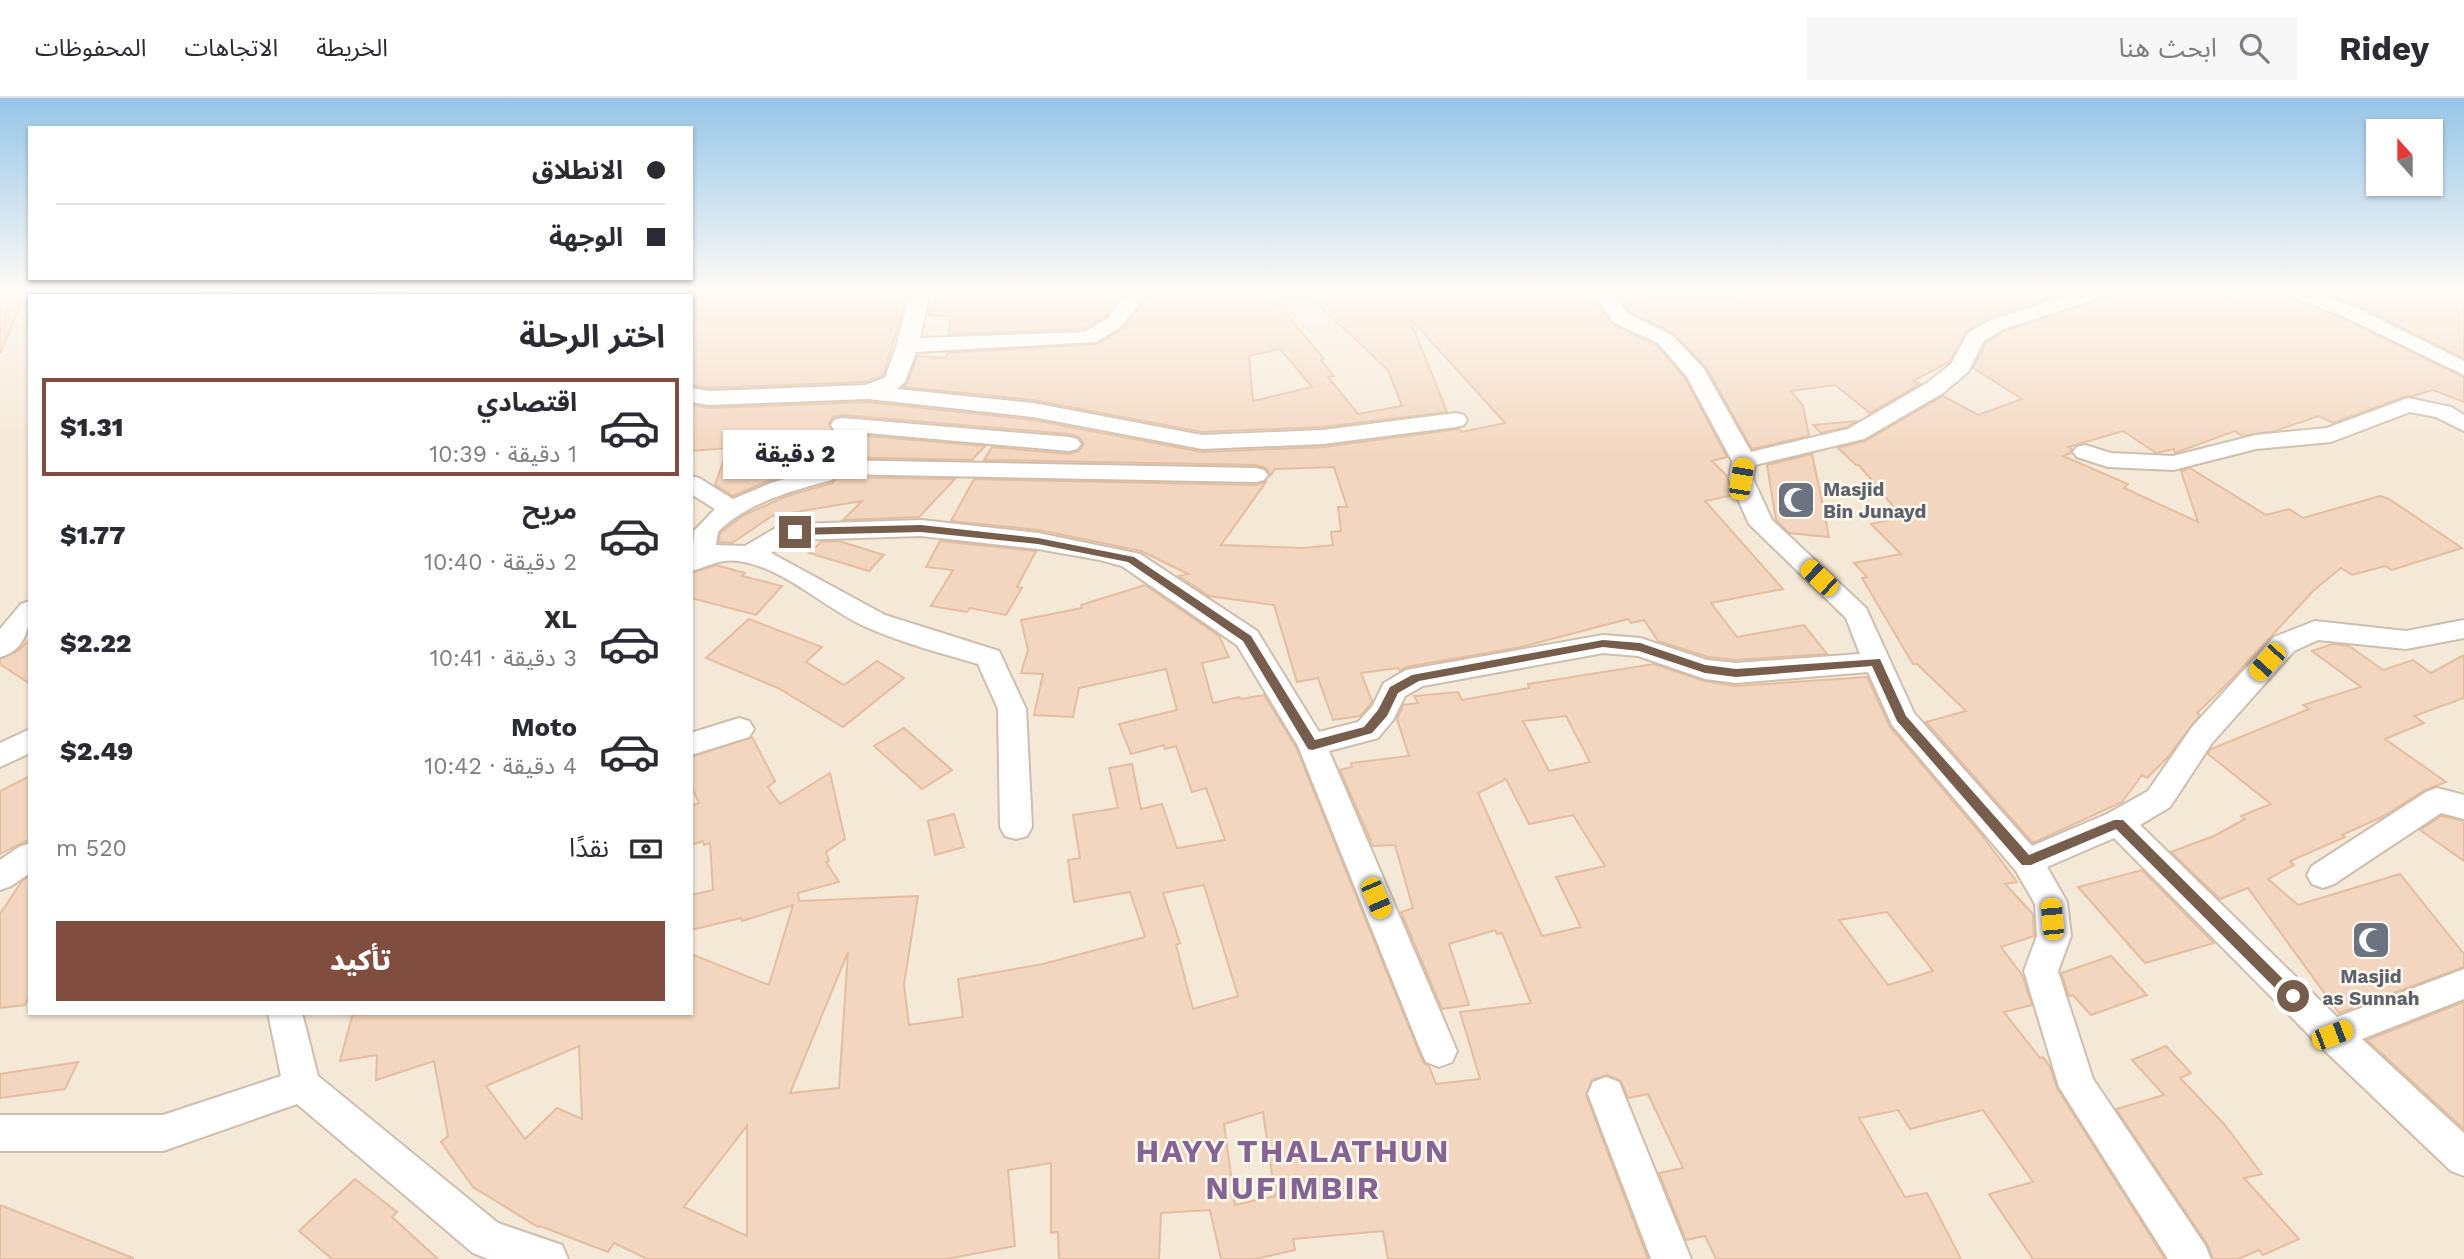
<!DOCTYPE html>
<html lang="ar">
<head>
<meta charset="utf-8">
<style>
  body { margin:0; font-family:"Work Sans","Noto Sans Arabic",sans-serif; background:#f7f7f7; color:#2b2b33; direction:rtl; height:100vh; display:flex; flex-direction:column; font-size:26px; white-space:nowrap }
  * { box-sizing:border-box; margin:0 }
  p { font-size:23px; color:#7c7c81 }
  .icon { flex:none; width:38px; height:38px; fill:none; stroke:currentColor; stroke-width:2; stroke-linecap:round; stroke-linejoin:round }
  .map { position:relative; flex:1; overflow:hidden; direction:ltr }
  .panel { position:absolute; left:28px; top:196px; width:665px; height:721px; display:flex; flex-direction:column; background:#fff; border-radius:0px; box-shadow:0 2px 5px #0004; direction:rtl }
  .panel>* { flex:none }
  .top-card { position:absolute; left:28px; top:28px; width:665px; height:154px; border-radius:0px; box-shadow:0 2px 5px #0004; direction:rtl; display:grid; align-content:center; height:154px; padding:0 28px; background:#fff }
  .needle { width:46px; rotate:339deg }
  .buttons { position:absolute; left:2366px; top:21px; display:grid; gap:14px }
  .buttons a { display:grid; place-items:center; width:77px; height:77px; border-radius:0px; background:#fff; box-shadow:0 2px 5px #0004; font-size:35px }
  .end { position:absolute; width:32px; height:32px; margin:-16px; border:9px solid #775d4b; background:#fff; box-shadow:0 0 0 4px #fff }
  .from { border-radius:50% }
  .bubble { position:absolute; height:49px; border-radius:0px; background:#fff; box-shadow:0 2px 5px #0004; font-size:23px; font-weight:800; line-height:49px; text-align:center; direction:rtl }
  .car { position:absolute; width:21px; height:42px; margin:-21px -10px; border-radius:9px; box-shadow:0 0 5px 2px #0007; background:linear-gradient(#f5c518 24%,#345 0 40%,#f5c518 0 76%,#345 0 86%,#f5c518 0) }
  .top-card b { display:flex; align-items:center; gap:24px; height:66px; font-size:26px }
  .top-card b+b { border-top:2px solid #e1e1e2 }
  .top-card i { width:18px; height:18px; background:#2b2b33 }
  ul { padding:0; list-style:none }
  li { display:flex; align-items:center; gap:21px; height:98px; margin:0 14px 10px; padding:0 14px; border:4px solid transparent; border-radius:0px }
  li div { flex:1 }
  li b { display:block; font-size:26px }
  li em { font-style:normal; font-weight:800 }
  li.selected { border-color:#804d3e }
  li>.icon { width:63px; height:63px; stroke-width:1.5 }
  h2 { padding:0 28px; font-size:32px; line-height:84px }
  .pay { display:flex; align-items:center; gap:18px; height:77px; padding:0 28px; font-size:26px }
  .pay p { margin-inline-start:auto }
  .primary-button { display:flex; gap:14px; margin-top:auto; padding:14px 28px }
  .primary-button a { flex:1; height:80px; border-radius:0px; background:#804d3e; color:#fff; font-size:28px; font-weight:800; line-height:80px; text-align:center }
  header { display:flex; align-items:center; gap:42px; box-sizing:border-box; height:98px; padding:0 35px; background:#fff; border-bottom:2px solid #e1e1e2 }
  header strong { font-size:33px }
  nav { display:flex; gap:38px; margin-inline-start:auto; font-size:24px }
  .search { width:490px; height:63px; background:#f7f7f7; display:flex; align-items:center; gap:18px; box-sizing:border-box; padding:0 24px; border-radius:0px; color:#7c7c81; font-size:26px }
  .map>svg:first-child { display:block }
</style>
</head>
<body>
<header>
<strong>Ridey</strong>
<div class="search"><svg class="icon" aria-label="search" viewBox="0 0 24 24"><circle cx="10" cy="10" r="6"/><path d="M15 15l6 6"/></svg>ابحث هنا</div>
<nav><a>الخريطة</a><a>الاتجاهات</a><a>المحفوظات</a></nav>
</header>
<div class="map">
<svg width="2464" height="1161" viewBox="0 0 2464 1161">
  <rect width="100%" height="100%" fill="#fdf6e8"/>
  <path fill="#f4e8d6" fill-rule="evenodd" d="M0,195H2464V1161H0ZM30,198H691V915H30Z"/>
  <g fill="#f2d6bf" stroke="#e5bd9f" stroke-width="2" fill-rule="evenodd">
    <path d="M0,195H25L1,254H0Z"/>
    <path d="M691,195H886L884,204H905L883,278L864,284L709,290L691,287Z"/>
    <path d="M937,195H1124L1105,219L1083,231L949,236L951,218L928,217Z"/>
    <path d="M1150,195H1269L1324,261L1321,262L1334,278L1328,279L1358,316L1402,308L1388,272L1306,195H1591L1611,225L1656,247L1685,280L1727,359L1712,363L1727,378L1733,397L1705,403L1783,491L1711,505L1737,539L1804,527L1827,556L1736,562L1708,559L1658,543L1644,522L1631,525L1628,521L1521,549L1406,569L1400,573L1398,570L1361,575L1372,603L1370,607L1360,618L1333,622L1318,580L1297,584L1274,507L1209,498L1179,478L1188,476L1141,453L1039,432L951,423L974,381L1256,387L1266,384L1221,447L1303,450L1333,447L1331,434L1341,433L1338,409H1347L1334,369L1275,371L1271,377L1266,370L1256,367L984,362L992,349L1069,356L1079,353L1084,346L1079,339L1069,336L842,317L833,319L829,326L834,335L985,348L972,362L828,359L819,362L813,370L770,382L733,398L715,387L728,350L691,353V307L709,310L868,304L1033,322L1202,354L1323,349L1459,331L1462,334L1505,325L1409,219L1447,314L1323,329L1202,334L1033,302L903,289L907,285L917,258L946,260L947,255L1097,246L1123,231ZM1280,251L1312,289L1253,303L1249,258Z"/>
    <path d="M1617,195H1652L1653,199L1736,198L1732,195H2066L1988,220L1967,233L1949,264L1913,283L1920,286L1870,315L1835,287L1791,293L1803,308L1809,338L1752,351L1706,269L1673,235L1630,214Z"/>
    <path d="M2109,195H2221L2227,198L2239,195H2288L2293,201L2344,221L2464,279V304L2433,292L2413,298H2407L2333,325L2319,318L2275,333L2242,338L2235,333L2175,355L2174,351L2156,355L2123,333L2068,349L2072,351L2071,355L2063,358L2128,386L2124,390L2198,424L2181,373L2190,370L2266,417L2289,411L2303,420L2380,398L2389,401L2462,450L2392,472L2385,468L2352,477L2341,470L2314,492L2229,584L2197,615L2200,617L2167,660L2147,680L2142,677L2122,704L2033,745L1926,624L1966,613L1917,566H1913L1862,480L1867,479L1854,465L1901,456L1871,426L1902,419L1859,367H1856L1838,350L1865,343L1943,298L1978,317L2022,301L1973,270L1986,245L2004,233L2104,201Z"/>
    <path d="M2326,195H2464V260L2360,209Z"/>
    <path d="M1857,323L1847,329L1821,335L1813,327Z"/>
    <path d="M1812,356L1823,408L1829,439L1789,435L1776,422L1767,367Z"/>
    <path d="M837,379L955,381L919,419L843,422L862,403L772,418L732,445L719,444L720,435L744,417L787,398L833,385Z"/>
    <path d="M839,443L884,457L869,473L809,455L821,444Z"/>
    <path d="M940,443L1036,453L1017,489L1022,490L1006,517L970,510L967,514L931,508L953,472L926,469Z"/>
    <path d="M716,467L745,475L742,478L782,488L756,517L691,500V475Z"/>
    <path d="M1145,487L1219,538L1229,559L1202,565L1213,605L1239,599L1241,601L1264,597L1296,649L1419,954L1424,965L1429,968L1436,986L1480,981L1460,914L1531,905L1502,835L1497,836L1495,832L1449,846L1469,907L1442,911L1401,814L1413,810L1395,747L1373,748L1340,672L1352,669L1351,665L1409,658L1397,621L1403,607L1418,605L1414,598L1458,594L1462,602L1529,590L1528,586L1654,566L1704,583L1736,588L1867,579L1890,629L1981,736L2017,784L2005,786L2033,816L2034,838L2001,849L2022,877L2032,907L2004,914L2040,960L2043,959L2050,969L2057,990L2165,1161H2033L1989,1096L2033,1084L1983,1012L1910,1031L1898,1012L1859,1020L1905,1099L1927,1095L1961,1161H1716L1705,1138L1686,1142L1659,1075L1683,1070L1648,996L1628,1000L1621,983L1607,977L1592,982L1586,997L1648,1161H1388L1383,1133L1293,1141L1295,1152L1255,1161H1221L1210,1112L1161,1115L1159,1161H1059L1058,1134L1051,1135V1065L1008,1072L1015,1148L947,1161H647L614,1145L608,1154L540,1128L538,1129L473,1089L441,1044L448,1038L434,963L376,982L377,957L340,963L353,915H691V856L769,887L793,807L742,823L741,820L691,832V797L713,792L710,745L704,747L703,743L691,747V708L699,705L691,688V659L752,639L775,683L768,689L780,706L830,675L845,741L826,754L829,763L826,764L839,784L798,795L799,803L918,798L904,886L909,927L963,919L958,881L1043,866L1145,839L1130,794L1074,804L1068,762L1080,760L1073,717L1118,710L1109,670L1132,666L1141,711L1162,706L1177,750L1225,742L1206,690L1192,694L1176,648L1165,651L1164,647L1131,656L1119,626L1177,612L1166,571L1079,590L1073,619L1034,617L1043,576L1021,575L1028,552L1021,522L1082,510L1081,507ZM1566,618L1590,664L1549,673L1523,623ZM1506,681L1529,726L1573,717L1605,768L1556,779L1581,829L1542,838L1478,695ZM1204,787L1238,898L1193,911L1176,847L1180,845L1163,795ZM1887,814L1933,873L1888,887L1839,822ZM848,854L839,990L790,995ZM579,948L582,1021L557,1010L525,1041L486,988ZM1263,1014L1275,1098L1235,1107L1224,1026ZM747,1028V1138L684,1109Z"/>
    <path d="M749,521L822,549L806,564L844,587L877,563L904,580L843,629L778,590L706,560Z"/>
    <path d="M30,541V586L0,566V561L18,553Z"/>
    <path d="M2332,546L2349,548L2383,572L2413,562L2431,575L2464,557V600L2414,618L2424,625L2385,641L2446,684L2425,692L2384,718L2342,737L2345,739L2290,763L2294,767L2268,781L2298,807L2400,776L2464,856V869L2339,915L2248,790L2220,801L2171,754L2214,738L2245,721L2241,718L2271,706L2208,656L2211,651L2309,611L2303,607L2361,589L2312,553Z"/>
    <path d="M904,630L952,672L922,691L874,648Z"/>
    <path d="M30,678V741L0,756V693Z"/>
    <path d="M954,716L964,749L935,757L928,723Z"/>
    <path d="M2441,718L2464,723V763L2420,732Z"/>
    <path d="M2142,772L2214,845L2145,865L2078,789Z"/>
    <path d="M30,778V896L25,907L0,910V816L22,783Z"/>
    <path d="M2111,858L2147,897L2091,917L2073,897L2069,898L2061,875Z"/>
    <path d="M2464,904V1031L2367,942Z"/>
    <path d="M2166,948L2191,975L2180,980L2224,1026L2262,1076L2244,1080L2299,1141L2263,1157L2259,1152L2238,1161H2213L2207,1146L2116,1011L2164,997L2132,962Z"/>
    <path d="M78,964L65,991L0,1000V976Z"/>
    <path d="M355,1081L397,1114L392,1119L438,1161H332L299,1133Z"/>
    <path d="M0,1107L133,1160V1161H0Z"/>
  </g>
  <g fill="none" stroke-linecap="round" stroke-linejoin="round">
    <defs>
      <g id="minor">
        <path d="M202,195H228L230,198H204Z"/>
        <path d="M379,195H399L397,198H377Z"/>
        <path d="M910,195H930L920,240L1084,234L1107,221L1127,195H1147L1121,229L1096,244L916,254L905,284L897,291L1033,305L1202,337L1323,332L1456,315L1464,317L1467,322L1464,327L1456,329L1323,346L1202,351L1033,319L868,301L709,307L691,304V290L709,293L865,287L885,280L896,249Z"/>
        <path d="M1594,195H1614L1628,216L1672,237L1704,271L1751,354L1848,331L1927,285L1951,266L1968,235L1989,223L2075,195H2106L2103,199L2003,231L1984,243L1968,274L1943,295L1864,341L1755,367L1753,381L1772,422L1866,510L1914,615L2032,748L2107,716L2148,693L2192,629L2274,539L2315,523L2406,533L2464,522V540L2406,551L2318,542L2294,553L2212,645L2170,709L2140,727L2337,919L2464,871V901L2362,941L2464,1035V1078L2451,1073L2320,948L2114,740L2047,769L2067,804L2071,838L2058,873L2093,981L2205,1147L2211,1161H2168L2059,989L2024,873L2037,838L2035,806L2016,773L1892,627L1868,574L1736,585L1705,581L1638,558L1603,555L1423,588L1405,598L1393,622L1378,640L1329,653L1457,953L1452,964L1439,969L1426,964L1421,953L1298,648L1237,547L1122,468L1100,462L1038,451L921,438L795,442L771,455L885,517L999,553L1026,611L1032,729L1027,738L1016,741L1005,738L1000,729L998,611L978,566C941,555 902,545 866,529C824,510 784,469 738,463C720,460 707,469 691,473L694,433L715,411L691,396V378L699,380L733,401L771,385L815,372L821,364L829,362L1256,370L1264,372L1268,377L1264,382L1256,384L836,376L832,382C794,392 746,405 718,434L716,447L745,448L774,431L795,426L921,422L1038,435L1140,456L1257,533L1319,634L1358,624L1372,609L1384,585L1406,572L1603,537L1640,540L1707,562L1736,565L1860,556L1846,520L1749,426L1729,381L1732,363L1687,279L1658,245L1613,224Z"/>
        <path d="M2291,195H2319L2359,211L2464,263V277L2345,219L2294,199Z"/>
        <path d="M2408,300L2451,309L2464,317V333L2436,319L2410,314L2331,344L2256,351L2173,372L2108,369L2077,359L2073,354L2077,349L2085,347L2111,355L2173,358L2256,337L2327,330Z"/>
        <path d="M842,320L1069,339L1077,341L1081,346L1077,351L1069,353L834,332L831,327L834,322Z"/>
        <path d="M30,503C30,527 27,552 0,559V531L21,506Z"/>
        <path d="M739,620L749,623L754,631L749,639L691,657V635Z"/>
        <path d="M30,631V655L0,669V645Z"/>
        <path d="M2437,690L2464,697V721L2441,715L2334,786L2323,790L2312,786L2307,777L2312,768L2426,694Z"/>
        <path d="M30,745V775L11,788L0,792V762L19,749Z"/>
        <path d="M268,915H302L318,978L498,1125L562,1147L568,1161H488L473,1155L297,1006L163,1053H0V1017H163L281,978Z"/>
        <path d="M1606,979L1619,984L1691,1161H1651L1588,996L1593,984Z"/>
      </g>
    </defs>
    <use href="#minor" stroke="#cfbead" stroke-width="4"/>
    <use href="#minor" fill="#fff" fill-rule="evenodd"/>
  </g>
  <linearGradient id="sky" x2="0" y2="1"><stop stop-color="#96c5e8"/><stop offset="0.54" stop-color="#fefbf5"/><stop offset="1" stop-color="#fefbf5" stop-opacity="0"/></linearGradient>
  <rect width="2464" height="358" fill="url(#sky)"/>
  <path fill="#775d4b" d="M921,427L1038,440L1134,459L1251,538L1315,642L1364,629L1378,612L1390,589L1412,577L1603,542L1640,545L1705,567L1736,571L1880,561L1906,618L2029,757L2114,722H2123L2300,898L2293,905L2288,903L2116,731L2031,767H2022L1897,623L1872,568L1736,579L1705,575L1639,553L1603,549L1419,583L1398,595L1387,618L1372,635L1312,652L1308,651L1243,543L1128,464L1038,446L921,434L795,437L790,434L795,430Z"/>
  <defs>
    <symbol id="mosque-square" viewBox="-11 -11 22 22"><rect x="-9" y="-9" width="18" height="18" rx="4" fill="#6b7280" stroke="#fff9ee"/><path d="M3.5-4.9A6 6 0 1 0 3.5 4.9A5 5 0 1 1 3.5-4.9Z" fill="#fff"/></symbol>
  </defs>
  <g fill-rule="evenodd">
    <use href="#mosque-square" x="1774" y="380" width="44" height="44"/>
    <use href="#mosque-square" x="2349" y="820" width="44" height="44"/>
  </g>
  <g text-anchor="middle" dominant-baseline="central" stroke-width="5" stroke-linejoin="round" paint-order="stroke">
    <g font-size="19" font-weight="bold" fill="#5b616d" stroke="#fff9ee" text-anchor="start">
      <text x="1823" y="391">Masjid<tspan x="1823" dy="22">Bin Junayd</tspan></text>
      <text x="2371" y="878" text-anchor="middle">Masjid<tspan x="2371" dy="22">as Sunnah</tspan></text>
    </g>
    <g font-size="32" font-weight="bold" letter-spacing="2" fill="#856393" stroke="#fff9ee">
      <text x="1293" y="1053">HAYY THALATHUN<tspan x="1293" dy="37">NUFIMBIR</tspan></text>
    </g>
  </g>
</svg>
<div class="buttons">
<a><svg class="needle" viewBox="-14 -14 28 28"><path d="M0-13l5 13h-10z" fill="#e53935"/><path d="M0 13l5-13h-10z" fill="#7c7c81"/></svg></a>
</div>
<i class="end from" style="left:2293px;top:898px"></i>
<i class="end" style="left:795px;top:434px"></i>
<div class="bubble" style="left:723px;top:332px;width:144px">2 دقيقة</div>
<i class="car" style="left:1741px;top:381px;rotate:9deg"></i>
<i class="car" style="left:1819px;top:480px;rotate:313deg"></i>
<i class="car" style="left:2267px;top:564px;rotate:222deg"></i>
<i class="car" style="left:1376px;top:800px;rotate:157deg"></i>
<i class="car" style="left:2052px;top:821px;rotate:355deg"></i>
<i class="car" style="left:2332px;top:937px;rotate:69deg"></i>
<div class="top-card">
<b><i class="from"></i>الانطلاق</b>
<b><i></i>الوجهة</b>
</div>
<section class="panel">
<h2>اختر الرحلة</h2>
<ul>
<li class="selected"><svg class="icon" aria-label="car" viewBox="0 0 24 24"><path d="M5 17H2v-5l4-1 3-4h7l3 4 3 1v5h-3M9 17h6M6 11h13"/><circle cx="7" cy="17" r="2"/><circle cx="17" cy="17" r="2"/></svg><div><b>اقتصادي</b><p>1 دقيقة · 10:39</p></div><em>$1.31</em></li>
<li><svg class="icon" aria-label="car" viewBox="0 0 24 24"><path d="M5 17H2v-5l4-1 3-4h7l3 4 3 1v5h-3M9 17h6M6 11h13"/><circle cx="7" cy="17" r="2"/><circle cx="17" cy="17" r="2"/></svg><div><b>مريح</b><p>2 دقيقة · 10:40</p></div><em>$1.77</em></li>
<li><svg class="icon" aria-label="car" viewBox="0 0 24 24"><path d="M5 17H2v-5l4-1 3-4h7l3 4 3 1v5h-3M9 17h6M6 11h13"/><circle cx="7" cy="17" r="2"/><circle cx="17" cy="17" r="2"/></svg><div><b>XL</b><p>3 دقيقة · 10:41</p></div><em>$2.22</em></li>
<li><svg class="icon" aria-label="car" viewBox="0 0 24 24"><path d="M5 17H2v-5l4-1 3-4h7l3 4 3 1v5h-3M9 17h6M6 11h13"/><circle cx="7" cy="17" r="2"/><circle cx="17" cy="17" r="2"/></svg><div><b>Moto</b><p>4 دقيقة · 10:42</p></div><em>$2.49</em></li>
</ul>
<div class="pay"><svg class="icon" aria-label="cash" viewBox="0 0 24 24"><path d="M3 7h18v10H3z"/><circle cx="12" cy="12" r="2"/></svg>نقدًا<p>520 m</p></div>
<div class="primary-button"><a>تأكيد</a></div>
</section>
</div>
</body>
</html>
